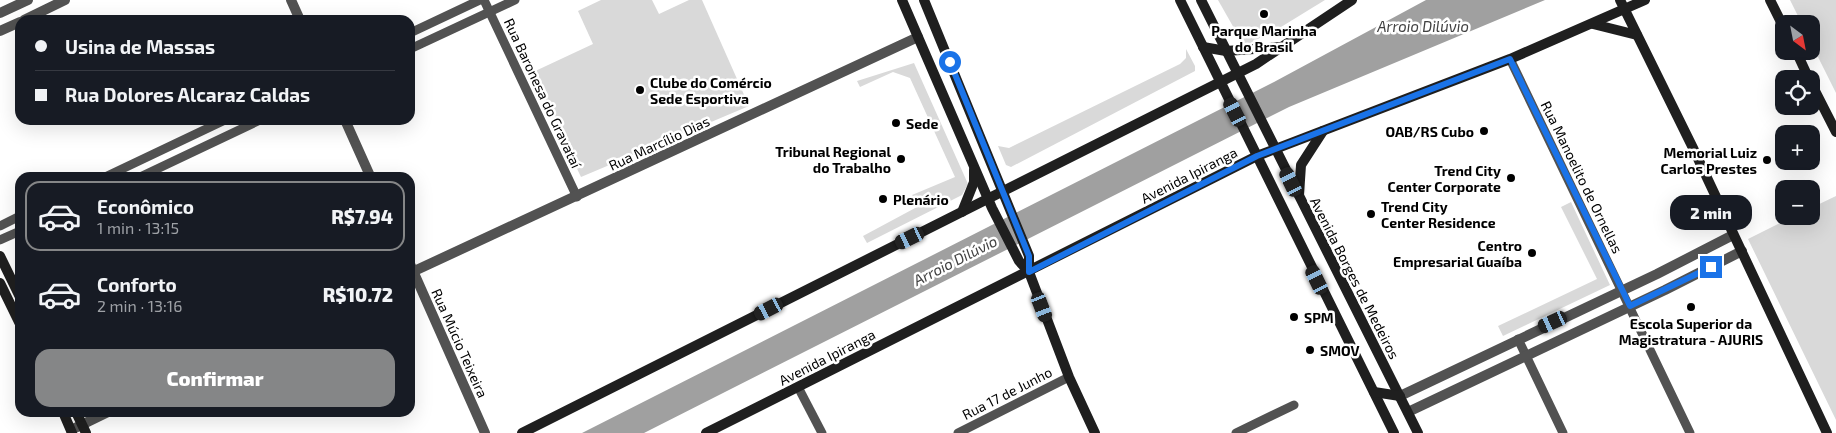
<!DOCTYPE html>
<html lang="pt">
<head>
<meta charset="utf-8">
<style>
  body { margin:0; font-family:"Exo 2",sans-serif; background:#20242c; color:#f1f3f6; height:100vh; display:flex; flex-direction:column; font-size:19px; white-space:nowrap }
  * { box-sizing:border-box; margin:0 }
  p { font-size:16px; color:#9ea1a6 }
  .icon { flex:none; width:28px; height:28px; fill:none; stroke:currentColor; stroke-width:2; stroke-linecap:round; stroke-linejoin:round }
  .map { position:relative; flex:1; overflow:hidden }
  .drawer { position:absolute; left:15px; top:172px; width:400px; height:245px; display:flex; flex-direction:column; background:#171b24; border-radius:15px; box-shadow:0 5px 20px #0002 }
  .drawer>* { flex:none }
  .guide { position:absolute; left:15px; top:15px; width:400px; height:110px; border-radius:15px; box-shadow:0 5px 20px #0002; display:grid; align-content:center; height:110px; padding:0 20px; background:#171b24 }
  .needle { width:32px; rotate:148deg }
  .fabs { position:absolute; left:1775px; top:15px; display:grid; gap:10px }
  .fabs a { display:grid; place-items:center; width:45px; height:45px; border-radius:10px; background:#171b24; box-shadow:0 5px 20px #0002; font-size:25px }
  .end { position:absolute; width:22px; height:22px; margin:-11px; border:6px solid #1a73e8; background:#fff; box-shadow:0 0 0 2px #fff }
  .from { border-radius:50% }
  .bubble { position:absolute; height:35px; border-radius:15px; background:#171b24; box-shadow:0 5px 20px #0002; font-size:16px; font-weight:800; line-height:35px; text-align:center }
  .car { position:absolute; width:15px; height:30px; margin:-15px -8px; border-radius:6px; box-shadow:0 0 4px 1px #0007; background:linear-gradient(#222 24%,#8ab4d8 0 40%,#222 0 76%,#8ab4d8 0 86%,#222 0) }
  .guide b { display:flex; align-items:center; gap:18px; height:48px; font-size:19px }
  .guide b+b { border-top:1px solid #363941 }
  .guide i { width:12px; height:12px; background:#f1f3f6 }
  ul { padding:9px 0 0; list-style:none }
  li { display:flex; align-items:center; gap:15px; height:70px; margin:0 10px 8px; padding:0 10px; border:2px solid transparent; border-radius:15px }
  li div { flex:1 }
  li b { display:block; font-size:19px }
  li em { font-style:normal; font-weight:800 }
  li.active { border-color:#858687 }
  li>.icon { width:45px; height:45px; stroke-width:1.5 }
  .action { display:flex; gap:10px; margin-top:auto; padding:10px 20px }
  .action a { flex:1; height:58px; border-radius:15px; background:#858687; color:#fff; font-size:20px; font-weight:800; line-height:58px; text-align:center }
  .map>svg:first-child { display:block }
</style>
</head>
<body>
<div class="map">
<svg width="1836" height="433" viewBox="0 0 1836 433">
  <rect width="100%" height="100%" fill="#fff"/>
  <g fill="#d9d9d9">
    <path d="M601,0H652L659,14L689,0H702L749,106L581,177L531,73L593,44L578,11Z"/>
    <path d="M1218,0H1325L1281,27L1250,43L1243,44Z"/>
    <path d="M1790,0H1836V93L1811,43V24H1802Z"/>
    <path d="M1186,49L1195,66V71L1011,167L1006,165L998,146L1009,148L1180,64L1186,58Z"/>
    <path d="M914,63L968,184L962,195L867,243L863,236L917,207L912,195L955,177L910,78L893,72L860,87L857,81Z"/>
    <path d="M1836,196V420L1748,239L1794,216H1811V208Z"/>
    <path d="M1571,202L1610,285L1503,336L1498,326L1597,279L1561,207Z"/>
  </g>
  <path fill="#a0a0a0" d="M1426,0H1545L1289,107L644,433H582L1274,82Z"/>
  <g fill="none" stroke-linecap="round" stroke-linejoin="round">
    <g stroke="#525252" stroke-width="9">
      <path d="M484,0L577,197"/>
      <path d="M410,33L480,0"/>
      <path d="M410,49L515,0"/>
      <path d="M1510,59L1690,433"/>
      <path d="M103,178L225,120"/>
      <path d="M138,178L260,120"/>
      <path d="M0,226L20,216"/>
      <path d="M0,240L20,231"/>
      <path d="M1518,339L1563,433"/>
      <path d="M798,387L822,433"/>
      <path d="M958,433L1069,377"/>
      <path d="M1236,433L1294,405"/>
    </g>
    <g stroke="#525252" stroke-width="10">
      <path d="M291,0L300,20"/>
      <path d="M0,13L28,0"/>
      <path d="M24,20L65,0"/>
      <path d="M0,31L20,22"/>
      <path d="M345,120L371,178"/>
      <path d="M410,264L485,433"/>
      <path d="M410,273L918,37"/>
      <path d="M1400,396L1657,274L1733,235"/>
      <path d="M1408,412L1665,290L1742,251"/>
      <path d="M71,430L108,412"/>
    </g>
    <g stroke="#1f1f1f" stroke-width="10">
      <path d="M902,0L992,208L1019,261L1029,272"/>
      <path d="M924,0L1029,256V272L1069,377L1095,433"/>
      <path d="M1180,0L1394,433"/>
      <path d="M1201,0L1418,433"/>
      <path d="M1620,0L1693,148L1827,433"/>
      <path d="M1770,0L1784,28"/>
      <path d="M1593,24L1637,35"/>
      <path d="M1203,47L1226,51L1281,47"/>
      <path d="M1796,51L1809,79"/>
      <path d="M1811,83L1836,132"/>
      <path d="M1299,195L1301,165L1323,131"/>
      <path d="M962,212L974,182V170"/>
      <path d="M0,256L20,297"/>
      <path d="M0,283L20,324"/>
      <path d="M1374,392L1400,396"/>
      <path d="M63,412L72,433"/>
      <path d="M76,412L86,433"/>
      <path d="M522,433L1256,64L1352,0"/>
      <path d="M706,433L1257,156L1510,59L1645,0"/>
    </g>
  </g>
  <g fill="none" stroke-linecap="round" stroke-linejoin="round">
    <path stroke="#1a73e8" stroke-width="6" d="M950,62L1029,256V272L1257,156L1510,59L1630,306L1711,267"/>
  </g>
  <g fill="#000" stroke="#fff" stroke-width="2">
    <circle cx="1264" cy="14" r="5"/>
    <circle cx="640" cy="90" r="5"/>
    <circle cx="896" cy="123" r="5"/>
    <circle cx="1484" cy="131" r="5"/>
    <circle cx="901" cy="159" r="5"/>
    <circle cx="1767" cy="160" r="5"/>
    <circle cx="1511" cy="178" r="5"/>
    <circle cx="883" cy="199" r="5"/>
    <circle cx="1371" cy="214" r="5"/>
    <circle cx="1532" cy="253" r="5"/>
    <circle cx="1691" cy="307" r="5"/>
    <circle cx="1294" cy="317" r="5"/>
    <circle cx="1310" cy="350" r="5"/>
  </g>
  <g text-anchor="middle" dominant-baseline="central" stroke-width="5" stroke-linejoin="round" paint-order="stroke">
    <g font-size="14" font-weight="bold" fill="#000" stroke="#fff" text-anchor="start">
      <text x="1264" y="30" text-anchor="middle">Parque Marinha<tspan x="1264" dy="16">do Brasil</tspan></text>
      <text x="650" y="82">Clube do Comércio<tspan x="650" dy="16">Sede Esportiva</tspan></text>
      <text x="906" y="123">Sede</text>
      <text x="1474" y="131" text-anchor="end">OAB/RS Cubo</text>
      <text x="891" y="151" text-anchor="end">Tribunal Regional<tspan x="891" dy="16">do Trabalho</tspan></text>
      <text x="1757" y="152" text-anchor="end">Memorial Luiz<tspan x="1757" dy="16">Carlos Prestes</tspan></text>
      <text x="1501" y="170" text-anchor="end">Trend City<tspan x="1501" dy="16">Center Corporate</tspan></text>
      <text x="893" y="199">Plenário</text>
      <text x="1381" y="206">Trend City<tspan x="1381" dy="16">Center Residence</tspan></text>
      <text x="1522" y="245" text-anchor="end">Centro<tspan x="1522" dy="16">Empresarial Guaíba</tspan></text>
      <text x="1304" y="317">SPM</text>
      <text x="1691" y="323" text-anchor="middle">Escola Superior da<tspan x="1691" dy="16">Magistratura - AJURIS</tspan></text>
      <text x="1320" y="350">SMOV</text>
    </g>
    <g font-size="14" fill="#000" stroke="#fff">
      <text transform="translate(543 93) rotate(65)">Rua Baronesa do Gravataí</text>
      <text transform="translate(659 143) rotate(-25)">Rua Marcílio Dias</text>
      <text transform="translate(1189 175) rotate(-27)">Avenida Ipiranga</text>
      <text transform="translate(1582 177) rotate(64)">Rua Manoelito de Ornellas</text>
      <text transform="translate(1355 278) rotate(63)">Avenida Borges de Medeiros</text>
      <text transform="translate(460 343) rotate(66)">Rua Múcio Teixeira</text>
      <text transform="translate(827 357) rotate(-27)">Avenida Ipiranga</text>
      <text transform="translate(1007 393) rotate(-27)">Rua 17 de Junho</text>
    </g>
    <g font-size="15" font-style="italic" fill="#414141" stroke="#fff">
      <text x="1423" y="26">Arroio Dilúvio</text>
      <text transform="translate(955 260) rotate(-27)">Arroio Dilúvio</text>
    </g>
  </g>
</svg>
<div class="fabs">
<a><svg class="needle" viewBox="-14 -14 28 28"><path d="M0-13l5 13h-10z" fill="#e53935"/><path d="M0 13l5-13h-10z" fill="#9ea1a6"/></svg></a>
<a><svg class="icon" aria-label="locate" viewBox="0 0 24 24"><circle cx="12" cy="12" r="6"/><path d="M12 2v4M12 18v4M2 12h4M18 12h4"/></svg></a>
<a>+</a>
<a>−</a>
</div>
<i class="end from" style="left:950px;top:62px"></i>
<i class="end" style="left:1711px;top:267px"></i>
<div class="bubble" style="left:1670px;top:195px;width:82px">2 min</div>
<i class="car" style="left:1235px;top:112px;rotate:333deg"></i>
<i class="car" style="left:1291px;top:182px;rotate:334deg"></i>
<i class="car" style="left:910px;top:238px;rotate:244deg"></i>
<i class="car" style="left:1317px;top:280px;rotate:334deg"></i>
<i class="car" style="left:1042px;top:307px;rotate:159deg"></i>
<i class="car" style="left:769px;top:309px;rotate:243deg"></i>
<i class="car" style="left:1553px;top:322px;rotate:245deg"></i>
<div class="guide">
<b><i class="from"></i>Usina de Massas</b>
<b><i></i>Rua Dolores Alcaraz Caldas</b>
</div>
<section class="drawer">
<ul>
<li class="active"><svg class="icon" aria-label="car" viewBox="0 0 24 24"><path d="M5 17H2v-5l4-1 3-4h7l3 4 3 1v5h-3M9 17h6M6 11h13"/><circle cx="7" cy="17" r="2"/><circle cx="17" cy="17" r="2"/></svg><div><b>Econômico</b><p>1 min · 13:15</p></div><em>R$7.94</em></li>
<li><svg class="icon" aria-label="car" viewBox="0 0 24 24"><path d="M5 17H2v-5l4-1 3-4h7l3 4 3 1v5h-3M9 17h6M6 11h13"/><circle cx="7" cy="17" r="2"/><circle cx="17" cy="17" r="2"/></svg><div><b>Conforto</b><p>2 min · 13:16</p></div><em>R$10.72</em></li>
</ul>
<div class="action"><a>Confirmar</a></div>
</section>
</div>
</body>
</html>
